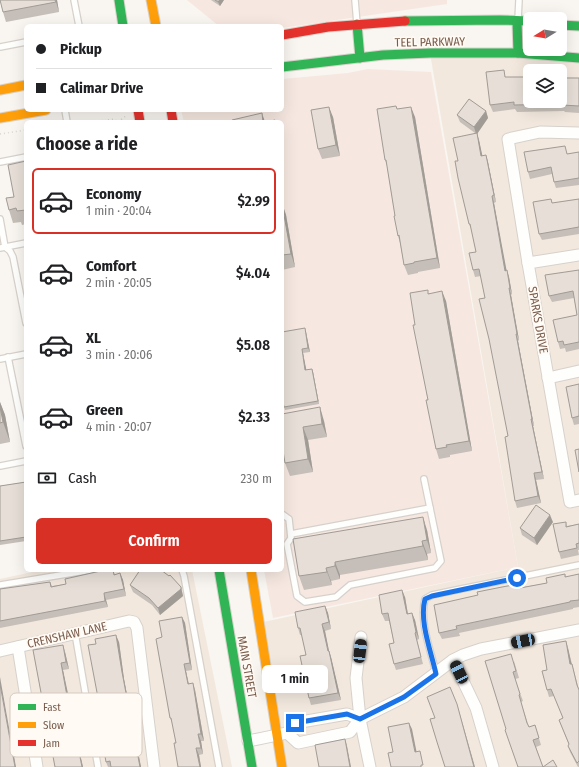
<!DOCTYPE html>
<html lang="en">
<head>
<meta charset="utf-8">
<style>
  body { margin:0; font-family:"Fira Sans Condensed",sans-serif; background:#f6f6f6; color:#202124; height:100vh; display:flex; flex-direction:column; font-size:15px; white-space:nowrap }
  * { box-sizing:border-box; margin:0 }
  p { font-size:13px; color:#757577 }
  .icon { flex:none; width:22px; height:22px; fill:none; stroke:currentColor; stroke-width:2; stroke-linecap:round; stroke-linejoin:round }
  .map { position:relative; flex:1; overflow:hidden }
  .sheet { position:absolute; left:24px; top:120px; width:260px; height:452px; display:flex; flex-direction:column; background:#fff; border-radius:6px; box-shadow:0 4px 16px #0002 }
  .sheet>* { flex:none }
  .banner { position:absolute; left:24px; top:24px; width:260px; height:88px; border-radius:6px; box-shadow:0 4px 16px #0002; display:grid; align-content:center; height:88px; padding:0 12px; background:#fff }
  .needle { width:26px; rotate:259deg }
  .fabs { position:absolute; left:523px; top:12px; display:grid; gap:8px }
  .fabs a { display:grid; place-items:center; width:44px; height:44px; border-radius:6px; background:#fff; box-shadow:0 4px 16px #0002; font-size:20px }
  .end { position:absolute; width:18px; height:18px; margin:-9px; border:5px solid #1a73e8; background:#fff; box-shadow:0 0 0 2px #fff }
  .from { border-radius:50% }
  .bubble { position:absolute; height:28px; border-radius:6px; background:#fff; box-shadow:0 4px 16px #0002; font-size:13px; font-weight:600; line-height:28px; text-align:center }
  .car { position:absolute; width:12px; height:24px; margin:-12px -6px; border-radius:5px; box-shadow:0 0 3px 1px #0007; background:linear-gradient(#222 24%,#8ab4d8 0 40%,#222 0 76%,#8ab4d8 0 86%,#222 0) }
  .banner b { display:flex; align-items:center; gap:14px; height:38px; font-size:15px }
  .banner b+b { border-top:1px solid #e0e0e0 }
  .banner i { width:10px; height:10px; background:#202124 }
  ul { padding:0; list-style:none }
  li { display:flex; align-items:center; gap:12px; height:66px; margin:0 8px 6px; padding:0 4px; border:2px solid transparent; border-radius:6px }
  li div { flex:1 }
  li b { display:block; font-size:15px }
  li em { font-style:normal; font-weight:600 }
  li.current { border-color:#d93025 }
  li>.icon { width:36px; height:36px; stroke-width:1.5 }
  h2 { padding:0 12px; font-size:18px; line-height:48px }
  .pay { display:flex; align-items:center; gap:10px; height:44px; padding:0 12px; font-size:15px }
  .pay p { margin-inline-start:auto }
  .action { display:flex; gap:8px; margin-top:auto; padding:8px 12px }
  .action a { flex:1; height:46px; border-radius:6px; background:#d93025; color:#fff; font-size:16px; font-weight:600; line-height:46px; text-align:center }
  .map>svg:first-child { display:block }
</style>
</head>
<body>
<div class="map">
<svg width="579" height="767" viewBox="0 0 579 767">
  <rect width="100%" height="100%" fill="#f9f5f0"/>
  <g fill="#f2e8de" fill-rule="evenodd">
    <path d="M430,53L579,59V767H282L259,623L518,567ZM530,71H560V101H530Z"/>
    <path d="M42,570H192L232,767H0V579Z"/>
  </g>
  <g fill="#f6e8e1">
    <path d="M187,0H447V4L282,28V26H219Z"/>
    <path d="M368,69L431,72L518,567L273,618L264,570H282V122H184L181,110H282V79L348,73Z"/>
  </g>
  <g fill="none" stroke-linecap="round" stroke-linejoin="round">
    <defs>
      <g id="lane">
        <path d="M74,0L79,26"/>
        <path d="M355,0L357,24"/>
        <path d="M518,20L519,0"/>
        <path d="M0,47L26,42"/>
        <path d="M65,110L67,122"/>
        <path d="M0,162L26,157"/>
        <path d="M0,219L5,247L10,251L13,257L26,323"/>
        <path d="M0,248L26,243"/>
        <path d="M8,357L26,446"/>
        <path d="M0,359L26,354"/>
        <path d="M0,466L26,461"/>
        <path d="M282,514L289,519L291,538L287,544L297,596L305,602L336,597L350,585L435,568L441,561L424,479"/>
        <path d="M291,534L430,508"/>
        <path d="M182,570L184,576L219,767"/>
        <path d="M0,585L91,570"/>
        <path d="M75,633L98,767"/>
        <path d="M436,673C431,651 419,622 425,599L432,595L456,590L579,565"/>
      </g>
      <g id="street">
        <path d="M579,133L540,132L508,139L528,263L570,502L579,500"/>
        <path d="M528,263L579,255"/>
        <path d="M548,378L579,371"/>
        <path d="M361,637L356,678L360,719L370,767"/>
        <path d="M18,647L37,767"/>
        <path d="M0,651L129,621L134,622L137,628L154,767"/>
        <path d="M453,660L476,708L493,767"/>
        <path d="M287,733L298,743L350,732L360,719L404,697L453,660L463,655L481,649L579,630"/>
        <path d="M248,741L287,733L295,723L347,714L360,719"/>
      </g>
      <g id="fast">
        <path d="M119,0L123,26"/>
        <path d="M405,21L500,20L530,21"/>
        <path d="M517,21L518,53"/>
        <path d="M357,24L360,58"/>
        <path d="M560,25L579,26"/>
        <path d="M282,67L383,55L430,53H518L579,58"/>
        <path d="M219,570L252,767"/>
      </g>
      <g id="slow">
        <path d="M151,0L156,26"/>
        <path d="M0,90L26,85"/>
        <path d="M0,118L46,110"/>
        <path d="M251,570L282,767"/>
      </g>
      <g id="jam">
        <path d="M282,35L328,27L405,21"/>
        <path d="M138,110L140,122"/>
        <path d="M171,110L173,122"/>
      </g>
    </defs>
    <use href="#lane" stroke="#d7d1cb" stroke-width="8"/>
    <use href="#street" stroke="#d7d1cb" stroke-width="13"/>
    <use href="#fast" stroke="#d9d2cb" stroke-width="11"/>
    <use href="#slow" stroke="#d9d2cb" stroke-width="11"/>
    <use href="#jam" stroke="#d9d2cb" stroke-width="11"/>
    <g stroke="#dcd5d0" stroke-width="1.5" stroke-dasharray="1 3" stroke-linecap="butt">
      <path d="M94,122L106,120"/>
      <path d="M106,122V120L114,119L118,122"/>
      <path d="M118,122L127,115"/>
      <path d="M0,134L26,130"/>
    </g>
    <use href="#lane" stroke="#fefefd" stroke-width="5.5"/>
    <use href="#street" stroke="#fefefd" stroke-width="11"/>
    <use href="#fast" stroke="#30b455" stroke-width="9"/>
    <use href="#slow" stroke="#ff9f0a" stroke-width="9"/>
    <use href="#jam" stroke="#e5322d" stroke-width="9"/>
  </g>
  <g fill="#c6bfb9">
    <path d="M57,0L59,12L6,22L3,12Z"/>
    <path d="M211,0H224L220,6Z"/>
    <path d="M507,77L579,78V113L565,112L564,111L517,112L515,109L493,112L490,105Z"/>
    <path d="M397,109L415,117L440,268L418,272V273L408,275L404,265L400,243L398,236L395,216L387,166L385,160Z"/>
    <path d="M486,111L488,118L477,134L479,140L482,156L486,155L488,162L496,202L494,203L498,226L506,270L509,277L512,294L511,295L519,340L518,341L534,426H533L544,479L536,480L541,503L517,508L515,501L508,436L485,298L481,276L475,277L473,270L476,252L472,231L469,224L458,161L475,133L460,122L457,115Z"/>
    <path d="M333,117L340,156L322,159L318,149Z"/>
    <path d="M579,152V185L556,188L554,182L552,174L530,179L528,172L568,154Z"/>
    <path d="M26,161V224L22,225L21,222L13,223L9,210L14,197Z"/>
    <path d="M551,199L552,203L579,199V234L542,240L539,234Z"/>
    <path d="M282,203L286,215L295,267L282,270Z"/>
    <path d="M579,270V349L566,352L565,348L560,349L558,342L577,315L574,298L552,302L549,296Z"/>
    <path d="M429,293L446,301L472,451L450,455V457L439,459L436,449L415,325Z"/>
    <path d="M306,332L310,352L303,353L306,370L312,369L313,372L319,404L285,410L284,407Z"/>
    <path d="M579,384V424L574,425L572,418Z"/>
    <path d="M0,402L5,415L10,442L0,444Z"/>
    <path d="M282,414L324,421L327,437L308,440L313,472L290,476L285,463Z"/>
    <path d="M26,482V541L0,545V486Z"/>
    <path d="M553,522L537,545L522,535L520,528Z"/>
    <path d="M566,522L567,526L579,524V550H578L579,555L561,559L559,552Z"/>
    <path d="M427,530L431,553L427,554L428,560L340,575V579L331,581L332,585L304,590L299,576L293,539Z"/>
    <path d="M113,570L115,575L120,573L123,580L126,596L106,600L108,607L0,628V589L50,582L52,586L66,584Z"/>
    <path d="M565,574L566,577L579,574V607L573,608V609L459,633L460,636L442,639L439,633L478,595L547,583Z"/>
    <path d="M130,585L181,587L183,596L160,615L152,605L133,592Z"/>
    <path d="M405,597L408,614L415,620L419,639L417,640L423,664L396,670L394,664V643L389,621H385L382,614Z"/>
    <path d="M325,606L328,613L331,629L325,631L329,651L331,657L341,700L311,705L309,698L306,655L302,635H300L298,628Z"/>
    <path d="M182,617L185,623L192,670L186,671L189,684L195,690L204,741H201L203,754L199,755L201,767H178L176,743L173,725L170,718L162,637Z"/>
    <path d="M119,642L124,679L141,767H108L106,762L107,745L104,727L101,720L99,703L96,644Z"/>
    <path d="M568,648L572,664L574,671L579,690V767H578L570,752L568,746L569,745L559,720L563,718L554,696L549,697L547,690V670Z"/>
    <path d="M33,650L65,652L69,669L63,670L68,696L70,695L73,702L83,753L80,754L83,767H55Z"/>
    <path d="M514,661L519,678L515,679L523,701L521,702L528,724L529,727L535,725L541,745L536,747L543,767H557H518L506,729Z"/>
  </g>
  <g fill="#a19b96">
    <path d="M55,0H57L59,12L56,2Z"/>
    <path d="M220,0H224L220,6L218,2Z"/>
    <path d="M329,107L333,117L340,156L336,145Z"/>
    <path d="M411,107L415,117L440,268L437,258Z"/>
    <path d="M486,111L488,118L477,134L479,140L484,163L481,156L476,134L474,127Z"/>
    <path d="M262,113L265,122H263Z"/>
    <path d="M486,155L488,162L496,202L494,195Z"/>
    <path d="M492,196L494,203L508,278L505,271Z"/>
    <path d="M282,203L286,215L295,267L291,254Z"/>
    <path d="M507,270L509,277L512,294L510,288Z"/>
    <path d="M509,288L511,295L519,340L517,334Z"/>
    <path d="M442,291L446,301L472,451L469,441Z"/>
    <path d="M305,328L306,332L310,352L308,348Z"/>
    <path d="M516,334L518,341L534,426L532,419Z"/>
    <path d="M302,349L303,353L307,373L305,370Z"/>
    <path d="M312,369L313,372L319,404L318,401Z"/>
    <path d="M0,402L5,415L10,442L3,422L0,407Z"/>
    <path d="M320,407L324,421L327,437L322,424Z"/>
    <path d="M531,419L533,426L544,479L542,472Z"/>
    <path d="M303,427L308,440L313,472L308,459Z"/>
    <path d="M534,473L536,480L541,503L538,496Z"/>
    <path d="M550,515L553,522L537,545L534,538Z"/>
    <path d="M423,517L427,530L431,553L427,540Z"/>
    <path d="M422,541L427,554L428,560L423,546Z"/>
    <path d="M335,562L340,575V579L335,566Z"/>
    <path d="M326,568L331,581L332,585L327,572Z"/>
    <path d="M120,573L123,580L126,596L124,589Z"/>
    <path d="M181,587L183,596L160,615L158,608Z"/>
    <path d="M402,590L405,597L409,621L407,614Z"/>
    <path d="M104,593L108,607L105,601Z"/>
    <path d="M325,606L328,613L331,629L329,622Z"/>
    <path d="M412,613L415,620L419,639L416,632Z"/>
    <path d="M182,617L185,623L192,670L190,663Z"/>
    <path d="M322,624L325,631L329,651L331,657L341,700L338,693L328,651Z"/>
    <path d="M116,635L119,642L124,679L141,767H140L122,672Z"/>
    <path d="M566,641L568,648L573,671L570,664Z"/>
    <path d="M63,645L65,652L69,669L66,662Z"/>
    <path d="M61,663L63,670L70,703L67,696Z"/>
    <path d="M184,664L186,671L190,691L188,684Z"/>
    <path d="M0,677L16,767H15L0,684Z"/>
    <path d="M193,683L195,690L204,741L201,734Z"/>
    <path d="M70,695L73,702L83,753L81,747Z"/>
    <path d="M457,704L475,767H474Z"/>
    <path d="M409,723L412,729L418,759L415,752Z"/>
    <path d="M198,734L201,741L203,754L201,748Z"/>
    <path d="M345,739L347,746L351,767H350Z"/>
    <path d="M78,747L80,754L83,767H82Z"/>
    <path d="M196,748L199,755L201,767H200Z"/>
  </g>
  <g fill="#e6ded7" stroke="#a19b96">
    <path d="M0,0H55L56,2L3,12Z"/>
    <path d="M215,0H220L218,2Z"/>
    <path d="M504,70L505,77H530V101H560V78H579V106L562,105V104L514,105V102L490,105L486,72Z"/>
    <path d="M469,99L486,111L474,127L457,115Z"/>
    <path d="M396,106L397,109L411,107L437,258L414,262V263L404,265L399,235L398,236L394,216H395L386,160H385L377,109Z"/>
    <path d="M329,107L336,145L318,149L311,110Z"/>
    <path d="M262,113L263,122H232V120Z"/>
    <path d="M275,120V122H266Z"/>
    <path d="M477,133L481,156L486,155L494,195L492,196L496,219L505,271L507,270L510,288H509L517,334H516L532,419H531L542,472L534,473L538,496L515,501L505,437L508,436L489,339L479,299L485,298L479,269L473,270L469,253L476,252L470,224H469L458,178L455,161H458L453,138Z"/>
    <path d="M565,146L567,154L579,152V178L554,182L551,167L528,172L524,152Z"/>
    <path d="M26,161V210L17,211L16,208L9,210L6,198L14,197L8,165Z"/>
    <path d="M551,199L552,203L579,199V227L539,234L533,202Z"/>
    <path d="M282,204L291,254L282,255Z"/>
    <path d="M579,270V342L564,345L563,341L558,342L553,320L577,315L573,291L549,296L545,275Z"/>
    <path d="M428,290V294L442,291L469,441L446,445L447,447L436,449L426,400H428L413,325H415L410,293Z"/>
    <path d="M305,328L308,348L302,349L305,370L312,369L318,401L284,407L282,397V332Z"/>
    <path d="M579,384V416L572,418L566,387Z"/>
    <path d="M0,407L3,422L0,423Z"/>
    <path d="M320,407L322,424L303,427L308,459L285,463L282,445V414Z"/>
    <path d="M579,449V472L575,450Z"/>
    <path d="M26,482V537L0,541V486Z"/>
    <path d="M536,505L550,515L534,538L520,528Z"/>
    <path d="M423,517L427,540L422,541L423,546L335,562V566L326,568L327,572L299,576L293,539Z"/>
    <path d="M566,522V527L579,524V543L576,544L577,548L559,552L553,524Z"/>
    <path d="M105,570H113L114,575L120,573L124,589L104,593L105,601L0,621V589L50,582L51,587L66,584L65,579Z"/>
    <path d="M140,570H161L169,576L170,575L181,587V589L158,608L149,598L130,585Z"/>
    <path d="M565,574V577L579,574V600L570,601V602L456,626L457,629L439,633L434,605L478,595L477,592L502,587L519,584L520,588L547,583L546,578Z"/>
    <path d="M402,590L407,614L412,613L416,632L415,633L421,657L394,664L389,644L394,643L388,613L382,614L379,595Z"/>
    <path d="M325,606L329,622L322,624L328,651H329L338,693L309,698L300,656L306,655L300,628H298L295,612Z"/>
    <path d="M182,617L190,663L184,664L188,684L193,683L201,734H198L201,748H196L200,767H178L174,743H176L171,718H170L156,639L162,637L159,621Z"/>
    <path d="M116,635L122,672L140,767H111L110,761L106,762L103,745H107L102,720H101L98,703H99L88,645L96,644L95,639Z"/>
    <path d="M566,641L570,664H572L577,685L579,690V761L577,763L568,746L569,744L559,720L563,718L551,689L547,690L542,671L547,670L543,645Z"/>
    <path d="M63,645L66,662L61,663L67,696L70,695L81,747H78L82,767H55L33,650Z"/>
    <path d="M511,654L516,671L513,672L520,694L519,695L527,723L529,727L535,725L539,738L533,740L543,767L553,760L557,767H518L505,730L506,729L485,661Z"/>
    <path d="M0,684L15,767H0Z"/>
    <path d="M450,687L457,704L474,767H445L437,742L430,719L435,718L427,697Z"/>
    <path d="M409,723L415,752L420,751L423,765H421V767H391L388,753L393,752L388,727Z"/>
    <path d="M345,739L350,767H319L315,745Z"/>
  </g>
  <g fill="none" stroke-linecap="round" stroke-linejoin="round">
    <path stroke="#1a73e8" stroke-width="5" d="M295,723L347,714L360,719L404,697L436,674C431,651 419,621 425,599L432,596L517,578"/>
  </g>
  <g text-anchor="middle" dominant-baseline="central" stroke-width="3.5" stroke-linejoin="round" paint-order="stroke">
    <g font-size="12" fill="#7a5c4d" stroke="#fffaf3">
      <text transform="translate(430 42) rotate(-1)">TEEL PARKWAY</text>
      <text transform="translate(538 320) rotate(80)">SPARKS DRIVE</text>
      <text transform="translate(67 635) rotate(-13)">CRENSHAW LANE</text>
      <text transform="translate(247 667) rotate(80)">MAIN STREET</text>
    </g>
  </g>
  <rect x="10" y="693" width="132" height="64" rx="6" fill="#fffaf3" stroke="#d7cbc1" stroke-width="1"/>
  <rect x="18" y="704" width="18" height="6" fill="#30b455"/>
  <rect x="18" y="722" width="18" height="6" fill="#ff9f0a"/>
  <rect x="18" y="740" width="18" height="6" fill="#e5322d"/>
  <g font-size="11" fill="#7a5c4d">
    <text x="43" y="711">Fast</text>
    <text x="43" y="729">Slow</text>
    <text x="43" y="747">Jam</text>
  </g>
</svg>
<div class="fabs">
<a><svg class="needle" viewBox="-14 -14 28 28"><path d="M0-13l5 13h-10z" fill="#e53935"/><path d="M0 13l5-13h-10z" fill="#757577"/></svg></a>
<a><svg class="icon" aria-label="layers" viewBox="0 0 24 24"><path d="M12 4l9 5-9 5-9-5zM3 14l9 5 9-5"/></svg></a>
</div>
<i class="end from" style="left:517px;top:578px"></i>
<i class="end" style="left:295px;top:723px"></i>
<div class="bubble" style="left:262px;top:665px;width:66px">1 min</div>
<i class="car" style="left:523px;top:641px;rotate:259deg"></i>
<i class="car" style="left:360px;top:651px;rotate:7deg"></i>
<i class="car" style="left:459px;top:672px;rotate:334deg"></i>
<div class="banner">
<b><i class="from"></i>Pickup</b>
<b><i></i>Calimar Drive</b>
</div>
<section class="sheet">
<h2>Choose a ride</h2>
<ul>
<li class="current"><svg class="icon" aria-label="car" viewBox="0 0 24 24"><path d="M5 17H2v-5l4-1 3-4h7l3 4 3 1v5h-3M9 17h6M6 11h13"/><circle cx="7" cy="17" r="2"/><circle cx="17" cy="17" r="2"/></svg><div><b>Economy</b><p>1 min · 20:04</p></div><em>$2.99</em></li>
<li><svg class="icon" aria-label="car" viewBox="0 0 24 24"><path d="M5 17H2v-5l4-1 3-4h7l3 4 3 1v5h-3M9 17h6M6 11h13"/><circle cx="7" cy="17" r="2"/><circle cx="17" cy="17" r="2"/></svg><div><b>Comfort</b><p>2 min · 20:05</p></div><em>$4.04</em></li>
<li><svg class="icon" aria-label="car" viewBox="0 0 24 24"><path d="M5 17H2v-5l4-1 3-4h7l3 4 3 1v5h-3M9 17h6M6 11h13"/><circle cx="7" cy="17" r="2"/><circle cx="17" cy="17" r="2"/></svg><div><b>XL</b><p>3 min · 20:06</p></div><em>$5.08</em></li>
<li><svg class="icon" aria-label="car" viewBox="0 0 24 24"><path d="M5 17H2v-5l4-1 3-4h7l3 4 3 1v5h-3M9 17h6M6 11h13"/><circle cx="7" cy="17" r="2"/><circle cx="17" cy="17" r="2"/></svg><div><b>Green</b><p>4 min · 20:07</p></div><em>$2.33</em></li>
</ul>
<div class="pay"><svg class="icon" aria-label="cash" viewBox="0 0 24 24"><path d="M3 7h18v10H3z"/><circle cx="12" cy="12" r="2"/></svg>Cash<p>230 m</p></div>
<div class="action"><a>Confirm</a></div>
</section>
</div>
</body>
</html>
